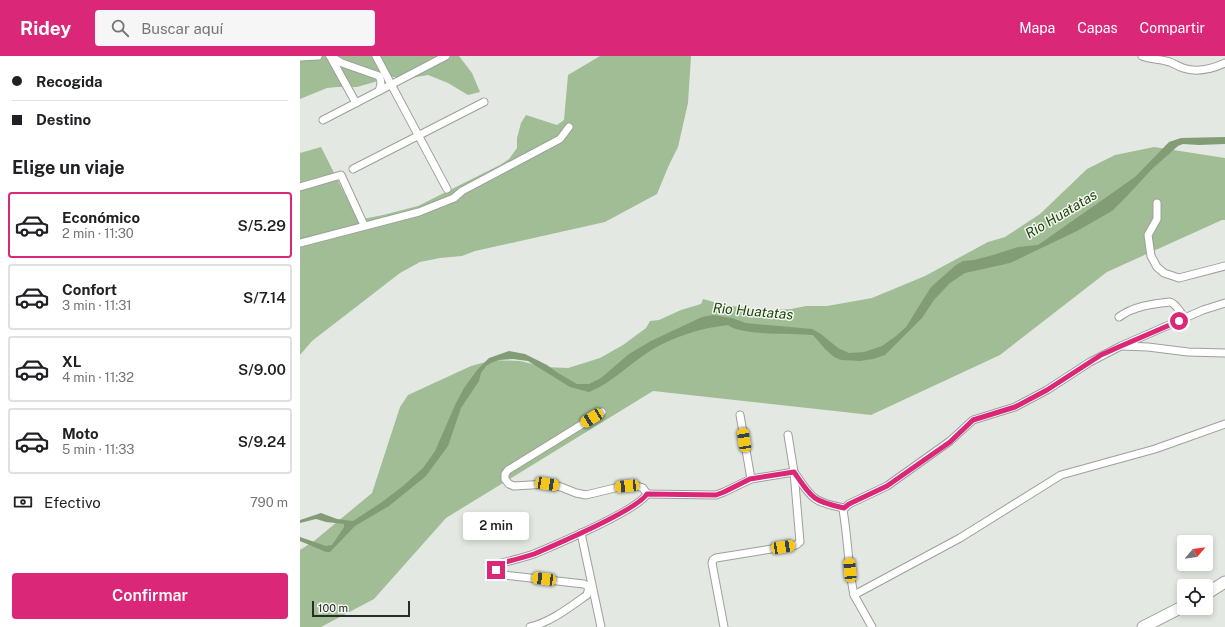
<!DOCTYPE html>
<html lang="es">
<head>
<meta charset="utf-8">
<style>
  body { margin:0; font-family:"Public Sans",sans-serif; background:#f6f6f6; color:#202124; height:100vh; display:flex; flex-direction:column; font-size:15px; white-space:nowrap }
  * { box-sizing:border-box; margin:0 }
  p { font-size:13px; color:#757577 }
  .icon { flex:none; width:22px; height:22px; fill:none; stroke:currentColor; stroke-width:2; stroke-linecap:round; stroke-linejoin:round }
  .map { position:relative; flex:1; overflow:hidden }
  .side { display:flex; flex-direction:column; background:#fff; width:300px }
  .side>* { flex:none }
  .hud { display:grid; align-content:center; height:88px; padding:0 12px; background:#fff }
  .needle { width:26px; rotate:61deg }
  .fabs { position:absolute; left:877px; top:479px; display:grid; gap:8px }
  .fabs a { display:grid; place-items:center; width:36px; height:36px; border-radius:4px; background:#fff; box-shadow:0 2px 6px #0003; font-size:20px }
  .scale { position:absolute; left:12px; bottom:10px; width:98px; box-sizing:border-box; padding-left:4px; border:2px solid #2a2c29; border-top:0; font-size:11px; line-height:14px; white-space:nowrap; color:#2a2c29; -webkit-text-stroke:3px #f1f6ef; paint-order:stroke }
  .end { position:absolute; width:18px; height:18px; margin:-9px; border:5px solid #db2777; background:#fff; box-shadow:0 0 0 2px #fff }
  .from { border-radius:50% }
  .bubble { position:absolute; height:28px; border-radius:4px; background:#fff; box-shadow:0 2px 6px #0003; font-size:13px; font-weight:600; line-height:28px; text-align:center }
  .car { position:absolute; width:12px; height:24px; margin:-12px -6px; border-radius:5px; box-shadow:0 0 3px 1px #0007; background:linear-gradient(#f5c518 24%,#345 0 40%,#f5c518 0 76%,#345 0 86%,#f5c518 0) }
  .hud b { display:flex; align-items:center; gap:14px; height:38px; font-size:15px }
  .hud b+b { border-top:1px solid #e0e0e0 }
  .hud i { width:10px; height:10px; background:#202124 }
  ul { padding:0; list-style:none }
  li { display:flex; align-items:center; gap:12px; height:66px; margin:0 8px 6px; padding:0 4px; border:2px solid #e0e0e0; border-radius:4px }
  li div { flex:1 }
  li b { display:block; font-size:15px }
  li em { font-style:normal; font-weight:600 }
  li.active { border-color:#db2777 }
  li>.icon { width:36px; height:36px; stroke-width:1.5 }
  h2 { padding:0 12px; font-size:18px; line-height:48px }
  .pay { display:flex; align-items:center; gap:10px; height:44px; padding:0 12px; font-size:15px }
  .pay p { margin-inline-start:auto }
  .cta { display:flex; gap:8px; margin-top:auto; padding:8px 12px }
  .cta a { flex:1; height:46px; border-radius:4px; background:#db2777; color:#fff; font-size:16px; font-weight:600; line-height:46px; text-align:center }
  header { display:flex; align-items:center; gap:24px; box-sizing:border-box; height:56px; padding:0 20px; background:#db2777; color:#fff }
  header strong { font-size:19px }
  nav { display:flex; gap:22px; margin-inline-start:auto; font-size:14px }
  .search { width:280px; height:36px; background:#f6f6f6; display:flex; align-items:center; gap:10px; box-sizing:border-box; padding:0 14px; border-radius:4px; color:#757577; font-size:15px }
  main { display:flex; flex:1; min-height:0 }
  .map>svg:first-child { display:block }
</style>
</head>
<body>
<header>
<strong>Ridey</strong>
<div class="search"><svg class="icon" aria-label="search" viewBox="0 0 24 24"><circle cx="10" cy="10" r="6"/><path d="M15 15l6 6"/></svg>Buscar aquí</div>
<nav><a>Mapa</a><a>Capas</a><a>Compartir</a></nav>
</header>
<main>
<section class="side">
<div class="hud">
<b><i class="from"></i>Recogida</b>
<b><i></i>Destino</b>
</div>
<h2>Elige un viaje</h2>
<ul>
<li class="active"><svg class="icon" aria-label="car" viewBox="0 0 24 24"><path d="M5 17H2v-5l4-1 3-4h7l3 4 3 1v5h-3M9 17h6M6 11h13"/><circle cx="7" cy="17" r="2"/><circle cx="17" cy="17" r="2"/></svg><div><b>Económico</b><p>2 min · 11:30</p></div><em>S/5.29</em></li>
<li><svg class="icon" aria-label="car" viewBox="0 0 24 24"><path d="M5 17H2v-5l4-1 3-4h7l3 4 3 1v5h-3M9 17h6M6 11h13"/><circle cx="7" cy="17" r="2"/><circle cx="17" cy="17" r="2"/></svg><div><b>Confort</b><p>3 min · 11:31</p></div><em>S/7.14</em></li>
<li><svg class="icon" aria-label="car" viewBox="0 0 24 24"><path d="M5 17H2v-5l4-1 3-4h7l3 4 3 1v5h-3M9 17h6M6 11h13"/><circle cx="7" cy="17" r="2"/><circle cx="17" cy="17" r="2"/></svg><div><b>XL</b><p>4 min · 11:32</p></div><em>S/9.00</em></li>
<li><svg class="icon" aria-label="car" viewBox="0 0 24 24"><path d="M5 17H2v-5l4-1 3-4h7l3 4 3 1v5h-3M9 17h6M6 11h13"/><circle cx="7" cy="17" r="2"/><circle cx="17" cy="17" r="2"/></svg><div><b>Moto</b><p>5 min · 11:33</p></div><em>S/9.24</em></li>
</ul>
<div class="pay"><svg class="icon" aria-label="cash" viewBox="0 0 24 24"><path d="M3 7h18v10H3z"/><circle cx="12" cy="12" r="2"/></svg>Efectivo<p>790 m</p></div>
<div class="cta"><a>Confirmar</a></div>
</section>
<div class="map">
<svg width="925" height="571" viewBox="0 0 925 571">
  <rect width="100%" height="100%" fill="#e4e8e2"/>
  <g fill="#a1bd96">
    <path d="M0,0H159L172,17L180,36L168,39L148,27L128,19L111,22L92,21L57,31H37L27,32L0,43Z"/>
    <path d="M300,0H391L388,47L378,91L369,109L357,138L305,166L175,195L162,200L140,202L120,206L100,217L12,285L0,299V97L21,91L58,164L83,159L118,150L200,109L209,103L217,92V82L221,67L226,59L257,69L264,64L268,19Z"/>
    <path d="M854,91L925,102V164H922L807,216L700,299L571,359L353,335L146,462L74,543L21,571H0V494L14,485L72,437L100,351L108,339L171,310L193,304L220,305L245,311L268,312L300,302L323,289L346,272L350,265L359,264L381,254L401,248L403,243L425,249L452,253L473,254L491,253L506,250H527L572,242L625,220L688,186L705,181L740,158L787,113L815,99Z"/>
  </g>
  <path fill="#829d76" d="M925,81V88L899,89L883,88L878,90L852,113L828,139L812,155L777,175L710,207L665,217L650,227L634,244L622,262L585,299L573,303L560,305L541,304L534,301L525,293L513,279C494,277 441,280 428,269C401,272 372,281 350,295C329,308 312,327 289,336L270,331L228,305L213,303L199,304L191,307L186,310L181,317L179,325L161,352L148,390L126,420L89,450L55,470L30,496H26L0,485V481L26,490L32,489L44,471V468L26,466L16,463L0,467V464L21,457L37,463L53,465L82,446L103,430L123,412L135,395L156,347L164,332L177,314L189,302L209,295L225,298L247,309L258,317L277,328H289L301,322L329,298L351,285L402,261L413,259L432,262L446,267L512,273L521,278L538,292L549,297L564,296L582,290L596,280L606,271L631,231L656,209L663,205L674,204L693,199L718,191L738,189L835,121L869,86L881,82Z"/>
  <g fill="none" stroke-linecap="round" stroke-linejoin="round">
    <defs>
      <g id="minor">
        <path d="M30,0L56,47"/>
        <path d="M76,0L147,133"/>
        <path d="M842,0C850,3 857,3 866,5C872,6 877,10 883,12C898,17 912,13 925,7"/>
        <path d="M0,1L18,0"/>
        <path d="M79,35L146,0"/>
        <path d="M23,64L79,35C81,29 82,26 79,20L42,7L30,0"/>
        <path d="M53,113L184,46"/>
        <path d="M0,131L41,119L64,169"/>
        <path d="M857,147V163L848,179L851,200L857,211L864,217L879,222L925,210"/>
        <path d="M0,187L119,156L154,142L162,135L260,83L269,71"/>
        <path d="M819,261C834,250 852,248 870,246C877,248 880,257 885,262"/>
        <path d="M822,290L848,291L888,296L925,297"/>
        <path d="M440,359L451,423"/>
        <path d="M347,438L416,439L424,436L451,423L494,416C512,442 512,446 544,452"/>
        <path d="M281,477L301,571"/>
        <path d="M554,539C548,511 548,482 543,454L549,448L587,430L650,385L673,364L715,351L747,334L790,306L821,290L903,254L925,247"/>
        <path d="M230,571C251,566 270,551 287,539L289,531L284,528L204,519L199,517L196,514L198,508C210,505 222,502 234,498C255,489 337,455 347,438L343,432L337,430L319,431L286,439L276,437L261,431L247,428L214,430L209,428L205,423V418L208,414L302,356"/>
        <path d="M424,571L412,507L413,504L416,502L496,489L500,486L494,416L488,379"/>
        <path d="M572,571L554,539L660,482L761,419L855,393L925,368"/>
      </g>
      <g id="primary">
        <path d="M906,538L925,526"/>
        <path d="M843,571L884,550"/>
      </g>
    </defs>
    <use href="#minor" stroke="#9ca09a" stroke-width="9"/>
    <use href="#primary" stroke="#9ca09a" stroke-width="13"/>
    <use href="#minor" stroke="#fff" stroke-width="7"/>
    <use href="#primary" stroke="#fff" stroke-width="11"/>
  </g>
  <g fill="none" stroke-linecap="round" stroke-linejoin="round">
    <path stroke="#db2777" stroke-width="5" d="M196,514L198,508C210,505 222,502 234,498C255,489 337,454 347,438L416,439L424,436L450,423L494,416C512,442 512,445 544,452L549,448L587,430L650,386L673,364L715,351L747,334L801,299L821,290L879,265"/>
  </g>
  <g text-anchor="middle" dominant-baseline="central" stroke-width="3" stroke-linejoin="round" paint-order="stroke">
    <g font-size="14" font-style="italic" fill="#1f430a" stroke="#f1f6ef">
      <text transform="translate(761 158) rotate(-31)">Rio Huatatas</text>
      <text transform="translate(453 255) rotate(5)">Rio Huatatas</text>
    </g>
  </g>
</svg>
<div class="fabs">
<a><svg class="needle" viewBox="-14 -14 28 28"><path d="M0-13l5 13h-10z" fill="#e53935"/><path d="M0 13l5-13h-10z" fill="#757577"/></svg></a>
<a><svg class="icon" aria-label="locate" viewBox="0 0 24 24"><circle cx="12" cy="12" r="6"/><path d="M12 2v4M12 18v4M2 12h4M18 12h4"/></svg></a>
</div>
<div class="scale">100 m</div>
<i class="end from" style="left:879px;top:265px"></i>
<i class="end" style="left:196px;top:514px"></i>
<div class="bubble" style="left:163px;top:456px;width:66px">2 min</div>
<i class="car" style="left:292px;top:362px;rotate:238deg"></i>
<i class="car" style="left:444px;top:384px;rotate:351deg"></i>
<i class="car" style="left:247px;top:428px;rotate:99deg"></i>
<i class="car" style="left:327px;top:430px;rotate:265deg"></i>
<i class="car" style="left:483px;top:491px;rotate:81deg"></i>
<i class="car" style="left:550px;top:514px;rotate:355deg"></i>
<i class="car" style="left:244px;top:523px;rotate:277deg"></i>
</div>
</main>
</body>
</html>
